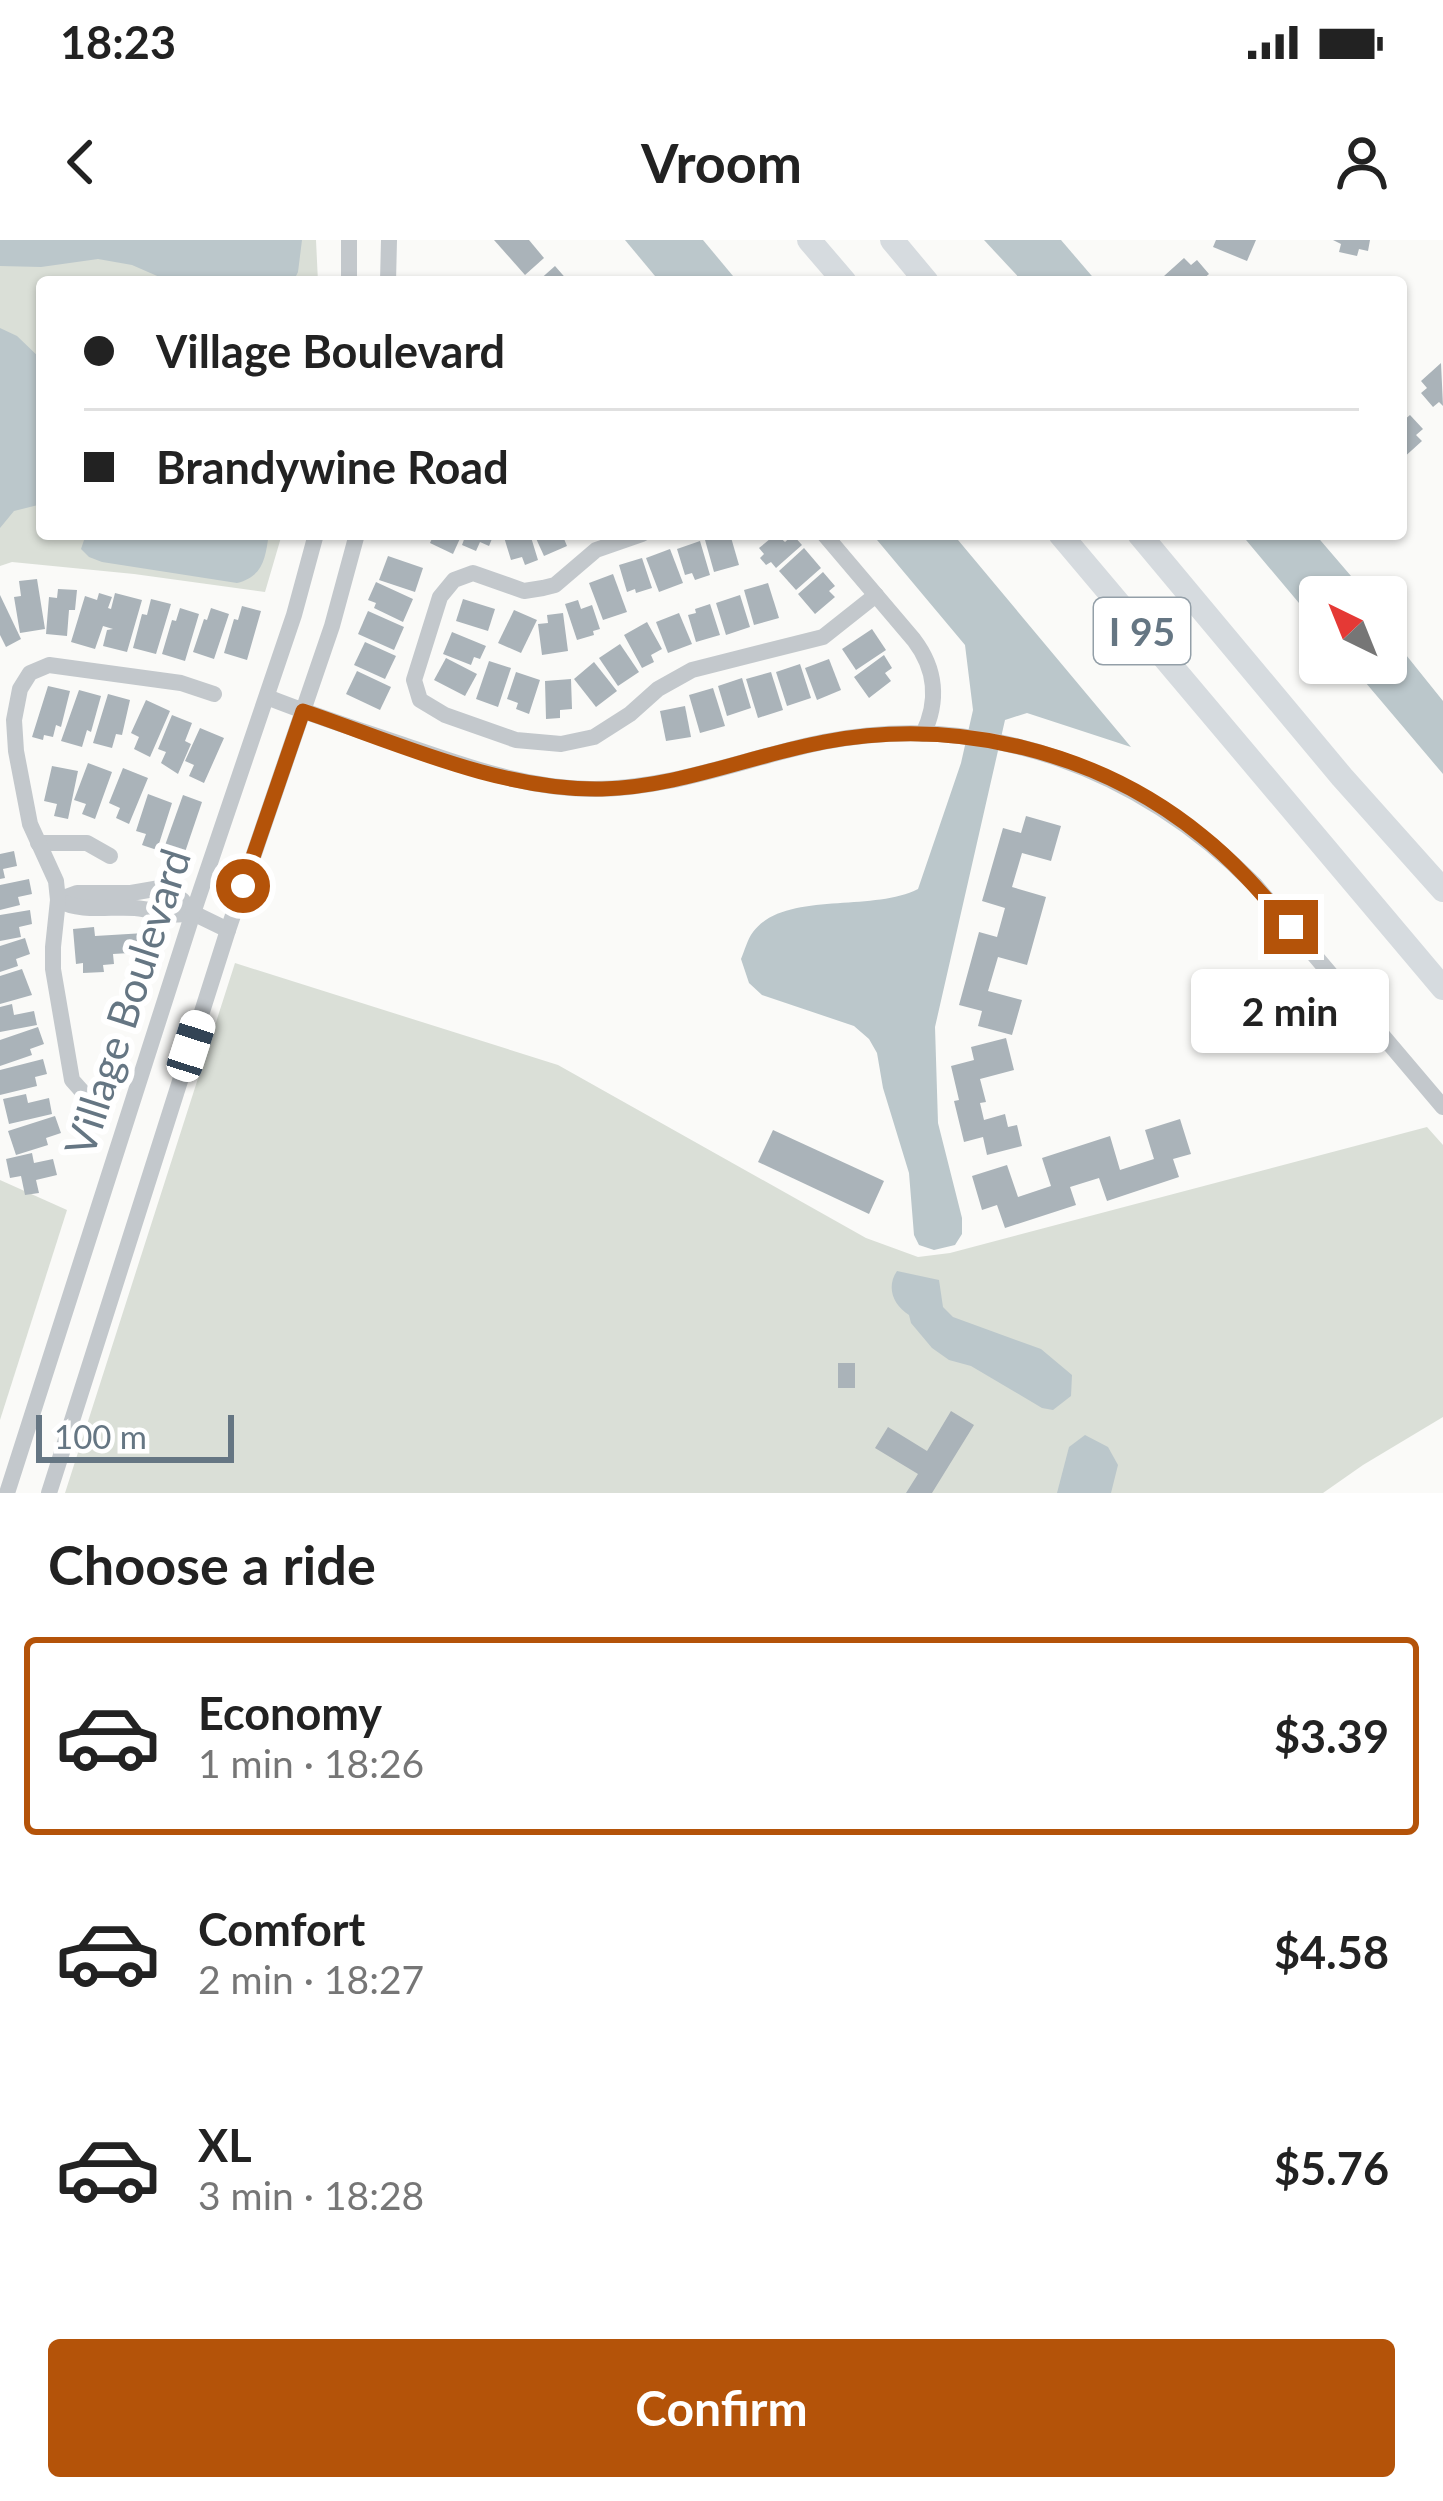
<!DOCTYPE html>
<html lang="en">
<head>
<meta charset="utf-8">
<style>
  body { margin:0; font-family:Lato,sans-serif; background:#f6f6f6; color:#222; height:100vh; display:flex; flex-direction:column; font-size:45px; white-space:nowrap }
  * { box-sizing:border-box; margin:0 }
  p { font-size:39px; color:#767676 }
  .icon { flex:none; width:66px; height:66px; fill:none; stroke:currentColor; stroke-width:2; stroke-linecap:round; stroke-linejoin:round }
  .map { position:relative; height:1253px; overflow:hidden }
  .details { display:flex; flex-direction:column; background:#fff; flex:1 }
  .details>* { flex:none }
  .guide { position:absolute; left:36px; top:36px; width:1371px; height:264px; border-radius:12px; box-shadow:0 3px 9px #0004; display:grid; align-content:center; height:264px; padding:0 48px; background:#fff }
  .needle { width:78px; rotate:317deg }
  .controls { position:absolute; left:1299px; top:336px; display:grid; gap:24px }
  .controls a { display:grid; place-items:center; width:108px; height:108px; border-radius:12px; background:#fff; box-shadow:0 3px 9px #0004; font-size:60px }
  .scale { position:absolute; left:36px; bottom:30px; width:198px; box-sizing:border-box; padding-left:12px; border:6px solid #657683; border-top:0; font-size:33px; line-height:42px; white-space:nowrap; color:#657683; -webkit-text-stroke:9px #fff; paint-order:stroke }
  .end { position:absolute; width:54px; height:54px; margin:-27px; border:15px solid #b45309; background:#fff; box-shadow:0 0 0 6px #fff }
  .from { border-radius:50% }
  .bubble { position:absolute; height:84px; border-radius:12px; background:#fff; box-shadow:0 3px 9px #0004; font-size:39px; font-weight:700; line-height:84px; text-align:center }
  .car { position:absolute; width:36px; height:72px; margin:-36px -18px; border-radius:15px; box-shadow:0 0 9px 3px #0007; background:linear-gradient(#fff 24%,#345 0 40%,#fff 0 76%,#345 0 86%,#fff 0) }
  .guide b { display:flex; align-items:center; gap:42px; height:114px; font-size:45px }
  .guide b+b { border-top:3px solid #e0e0e0 }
  .guide i { width:30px; height:30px; background:#222 }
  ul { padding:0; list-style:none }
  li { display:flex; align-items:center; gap:36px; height:198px; margin:0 24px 18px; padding:0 24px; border:6px solid transparent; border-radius:12px }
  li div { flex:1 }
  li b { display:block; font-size:45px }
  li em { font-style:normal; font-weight:700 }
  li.on { border-color:#b45309 }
  li>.icon { width:108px; height:108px; stroke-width:1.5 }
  h2 { padding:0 48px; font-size:54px; line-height:144px }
  .primary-button { display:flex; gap:24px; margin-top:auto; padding:24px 48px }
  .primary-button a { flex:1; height:138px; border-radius:12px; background:#b45309; color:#fff; font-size:48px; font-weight:700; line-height:138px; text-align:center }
  .status { display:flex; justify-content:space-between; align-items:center; height:84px; padding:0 60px; background:#fff; direction:ltr }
  .status svg { height:33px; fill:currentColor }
  header { display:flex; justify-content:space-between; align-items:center; height:156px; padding:0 48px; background:#fff; font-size:54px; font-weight:700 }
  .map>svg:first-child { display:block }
</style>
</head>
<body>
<div class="status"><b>18:23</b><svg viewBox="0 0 49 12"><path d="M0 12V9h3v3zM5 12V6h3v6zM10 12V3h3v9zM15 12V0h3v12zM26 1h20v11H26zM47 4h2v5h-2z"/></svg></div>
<header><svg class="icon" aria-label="back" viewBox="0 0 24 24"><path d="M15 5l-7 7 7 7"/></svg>Vroom<svg class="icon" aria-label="person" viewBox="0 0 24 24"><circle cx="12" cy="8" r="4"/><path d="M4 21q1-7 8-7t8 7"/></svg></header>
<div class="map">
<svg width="1443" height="1253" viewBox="0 0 1443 1253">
  <rect width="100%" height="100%" fill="#fafaf8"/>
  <g fill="#dadfd7">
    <path d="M0,0H316L318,42H42V294H282L265,352L134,334L12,322L0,326Z"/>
    <path d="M235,723L558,825L866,998L918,1017L950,1013L1427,887L1443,905V1177L1363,1225L1323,1253H65Z"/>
    <path d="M0,940L67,970L0,1180Z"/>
  </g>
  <g fill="#bbc7cb">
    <path d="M0,0H302L298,32L293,42H171L132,25L98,19L41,27L0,26Z"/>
    <path d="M625,0H703L738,42H660Z"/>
    <path d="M984,0H1061L1097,42H1023Z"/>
    <path d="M0,88L17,96L42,120V264L14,271L0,288Z"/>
    <path d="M86,294H269C265,318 264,336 237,343L102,322L89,317L81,309Z"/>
    <path d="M872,294H953L1131,507L1027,473L1005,480L935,787L938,883L962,978V994L955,1005L934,1010L919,1005L914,995L909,933L883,848L877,813L869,799L854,786L762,755L749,743L741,719C745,710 747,700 753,692C785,650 871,673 918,649L961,523L973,470L965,405Z"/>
    <path d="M1241,294H1315L1369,357H1320V388Z"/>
    <path d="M1386,390L1443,461V534L1349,423H1386Z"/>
    <path d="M897,1031L939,1040L943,1067L953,1077L1041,1109L1072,1135L1071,1156L1053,1170L1042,1168L971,1126L949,1120L932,1108L911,1083L909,1075C893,1065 886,1047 897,1031Z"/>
    <path d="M1085,1195L1108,1207L1118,1225L1111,1253H1057L1069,1207Z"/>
  </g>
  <g fill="#aab3b9">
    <path d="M494,0H529L544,18L525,35Z"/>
    <path d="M1216,0H1256L1247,21L1213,7Z"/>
    <path d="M1333,0H1370L1368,11L1359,9L1357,16L1339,12L1341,4Z"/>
    <path d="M1184,18L1191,25L1197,20L1209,34L1202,40L1204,42H1169L1164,36Z"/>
    <path d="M555,26L569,42H537Z"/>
    <path d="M1441,123L1443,166L1439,162L1433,167L1421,153L1427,148L1421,141Z"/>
    <path d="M1410,175L1423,189L1416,195L1422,201L1401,220V176L1404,180Z"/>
    <path d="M434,294H462L453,314L430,303Z"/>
    <path d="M466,294H494L489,306L480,302L476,311L462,305Z"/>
    <path d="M503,294H530L538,320L525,325L522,317L511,320Z"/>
    <path d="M534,294H562L567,306L544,316Z"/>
    <path d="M725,294H730L739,325L714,332L705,300Z"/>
    <path d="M776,294L785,302L793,295L802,305L776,328L771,322L766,325L760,318L764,314L759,308Z"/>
    <path d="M700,301L710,335L695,340L692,333L685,335L677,309Z"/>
    <path d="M804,308L821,328L796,350L779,331Z"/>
    <path d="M670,309L683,343L659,352L646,318Z"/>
    <path d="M388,316L423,328L415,352L379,340Z"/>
    <path d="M642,318L652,348L636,353L635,349L627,352L619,325Z"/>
    <path d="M823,332L835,346L829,351L835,357L815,374L798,354Z"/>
    <path d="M613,334L627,372L603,380L589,343Z"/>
    <path d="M37,339L45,389L20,393L14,357L21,356L19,341Z"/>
    <path d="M376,342L413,359L403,382L374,368L376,363L368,360Z"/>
    <path d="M768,343L779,378L754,385L744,350Z"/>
    <path d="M58,349L77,350L75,370H69L67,396L46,394L49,357L57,358Z"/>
    <path d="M99,353L112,357L108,368L111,369L115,353L142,360L127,412L103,406L107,390L113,389L103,386L95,409L71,402L85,356L97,360Z"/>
    <path d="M0,355L21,399L6,407L0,395Z"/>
    <path d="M740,355L750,387L726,395L716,363Z"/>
    <path d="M151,359L171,364L156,414L133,408L142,374L147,375Z"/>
    <path d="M463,359L495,369L488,391L456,381Z"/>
    <path d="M578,360L581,369L592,365L600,389L593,391L594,395L577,400L565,364Z"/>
    <path d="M710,364L720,395L696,402L688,375L696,373L695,369Z"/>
    <path d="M242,366L261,371L247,420L224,413L234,379L238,380Z"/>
    <path d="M180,368L199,374L185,421L162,414L172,380L176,381Z"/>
    <path d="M211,368L229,374L214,419L193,412L204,379L207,380Z"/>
    <path d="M514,370L537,380L521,413L498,403Z"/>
    <path d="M368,371L404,387L394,410L358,394Z"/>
    <path d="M563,373L568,411L542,415L538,384L548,383L547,375Z"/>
    <path d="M679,373L692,404L668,413L656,382Z"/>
    <path d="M647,382L662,409L651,415L654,422L642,428L624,395Z"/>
    <path d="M872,389L886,410L856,430L842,409Z"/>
    <path d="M452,392L486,406L480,419L474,417L471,425L443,414Z"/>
    <path d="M365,402L396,416L385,439L354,425Z"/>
    <path d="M620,404L639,432L618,446L599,418Z"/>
    <path d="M884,415L892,428L885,433L891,441L869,458L854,437Z"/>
    <path d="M446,418L477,434L465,456L434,440Z"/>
    <path d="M829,419L841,450L817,460L805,428Z"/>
    <path d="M489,421L511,428L498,467L476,459Z"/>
    <path d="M594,422L617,451L596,467L574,439Z"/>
    <path d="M800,424L811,458L787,466L776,432Z"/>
    <path d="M357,431L391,447L380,470L346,454Z"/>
    <path d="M516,432L540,440L529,474L516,469L518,463L507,459Z"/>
    <path d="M771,432L783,470L758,478L746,439Z"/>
    <path d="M742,438L751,468L727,476L718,446Z"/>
    <path d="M571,439L572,469L560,470V478L546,479L545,441Z"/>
    <path d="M48,446L70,451L61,487L56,485L53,497L44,495L43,500L32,497Z"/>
    <path d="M713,448L725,486L700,493L689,455Z"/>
    <path d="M79,450L101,456L91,492L87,490L82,507L61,501Z"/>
    <path d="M108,454L130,460L122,495L116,494L112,508L93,503Z"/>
    <path d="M146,460L170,471L150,517L134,509L139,497L131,493Z"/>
    <path d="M685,466L691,497L666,501L660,471Z"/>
    <path d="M172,475L192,483L185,501L191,504L178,534L161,523L166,512L158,509Z"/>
    <path d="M200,488L224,498L204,543L189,536L194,525L185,521Z"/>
    <path d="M88,523L112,532L95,579L82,574L86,564L74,560Z"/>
    <path d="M52,526L78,531L68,579L54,576L57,564L44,561Z"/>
    <path d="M123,528L148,538L129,584L116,578L120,568L109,563Z"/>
    <path d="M148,554L172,563L157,610L142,605L146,594L136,591Z"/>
    <path d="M183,555L202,562L183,618L163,611Z"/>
    <path d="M1026,576L1061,586L1051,621L1022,613L1012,647L1046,657L1027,725L998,717L988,751L1022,760L1012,795L978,786L982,771L959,765L979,692L997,697L1005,668L982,661L1003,588L1021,593Z"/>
    <path d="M14,611L17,626L3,629L5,638L0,639V614Z"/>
    <path d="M29,639L32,654L18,657L20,665L0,670V645Z"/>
    <path d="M30,670L32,684L19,687L21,697L0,701V675Z"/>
    <path d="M94,687L95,696L145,693L146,712L113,714L114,724L103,725L104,732L83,733V723L76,724L73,689Z"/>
    <path d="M25,698L30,714L16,719L18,726L0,732V706Z"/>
    <path d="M22,729L32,755L0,764V736Z"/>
    <path d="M12,764L14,775L34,771L37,785L0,792V767Z"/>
    <path d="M38,787L44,804L30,809L32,815L0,826V800Z"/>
    <path d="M1006,798L1014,830L980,839L986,862L980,863L984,880L1005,874L1008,887L1017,885L1022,906L987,915L983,897L964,902L954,861L959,860L951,826L974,820L971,807Z"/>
    <path d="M43,819L47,834L35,837L37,846L0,855V830Z"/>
    <path d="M26,854L28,863L49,858L52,874L9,884L3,859Z"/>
    <path d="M55,876L61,893L46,898L48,905L16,915L8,891Z"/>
    <path d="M1180,879L1191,914L1173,919L1179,937L1107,961L1099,938L1070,947L1076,965L1005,988L997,965L982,970L972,936L1007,925L1018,957L1051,946L1042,918L1110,896L1120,930L1154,919L1145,890Z"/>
    <path d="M773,890L884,941L869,974L758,922Z"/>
    <path d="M32,913L34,923L53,919L57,935L36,940L39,953L25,955L21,936L10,938L6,919Z"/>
    <rect x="838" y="1123" width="17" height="25"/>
    <path d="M951,1171L974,1185L932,1253H906L918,1234L875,1208L888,1187L927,1211Z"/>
  </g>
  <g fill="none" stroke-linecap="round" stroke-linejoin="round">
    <g stroke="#c3c8cc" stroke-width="16">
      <path d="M349,42V0"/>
      <path d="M388,42L389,0"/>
      <path d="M642,294L596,310L555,345L543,348L524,351L473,333L454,340L440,357L414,440L420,460L445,475L516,500L561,504L594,497L630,474L658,449L692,430L823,397L876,355"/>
      <path d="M824,294L914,400C936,429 939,461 923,494"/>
      <path d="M267,457C312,475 358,490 404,505C465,526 525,548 590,549C671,550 745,518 823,502C986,470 1140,529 1255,645L1443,867"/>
      <path d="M38,603H87L110,616"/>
      <path d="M58,660L77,653H131L160,648L182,660L193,673L228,690"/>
      <path d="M58,660C81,673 110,666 135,668C158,670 170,678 193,673"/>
      <path d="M88,858L72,840L53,729V707L58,660L56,641L30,584L16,511L14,480L20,449L30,433L49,425L181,443L214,454"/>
      <path d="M7,1253L193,673L294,375L316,294"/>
      <path d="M49,1253L228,690L332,386L357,294"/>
    </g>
    <g stroke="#d6dbdf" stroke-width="24">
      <path d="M809,0L845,42"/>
      <path d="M892,0L927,42"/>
      <path d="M1060,294L1443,748"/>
      <path d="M1139,294L1342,537L1443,650"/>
    </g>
  </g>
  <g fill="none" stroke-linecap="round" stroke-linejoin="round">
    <path stroke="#b45309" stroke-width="15" d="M243,646L303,471C397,503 501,551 602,549C679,547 749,516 824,502C956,477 1098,511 1202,596C1236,623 1263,655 1291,687"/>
  </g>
  <g text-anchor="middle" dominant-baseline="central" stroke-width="12" stroke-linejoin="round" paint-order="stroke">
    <rect fill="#fff" stroke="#939fa8" stroke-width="3" x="1094" y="358" width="96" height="66" rx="9"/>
    <g font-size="39" font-weight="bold" fill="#657683">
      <text x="1142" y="391">I 95</text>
    </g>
    <g font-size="42" fill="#657683" stroke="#fff">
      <text transform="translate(127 762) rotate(-72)">Village Boulevard</text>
    </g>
  </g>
</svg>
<div class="controls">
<a><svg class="needle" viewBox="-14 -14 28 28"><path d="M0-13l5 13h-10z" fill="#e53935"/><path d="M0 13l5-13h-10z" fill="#767676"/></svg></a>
</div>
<div class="scale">100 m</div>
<i class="end from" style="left:243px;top:646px"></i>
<i class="end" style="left:1291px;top:687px"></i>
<div class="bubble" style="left:1191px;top:729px;width:198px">2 min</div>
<i class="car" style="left:191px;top:806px;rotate:18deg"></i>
<div class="guide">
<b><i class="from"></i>Village Boulevard</b>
<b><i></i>Brandywine Road</b>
</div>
</div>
<section class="details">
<h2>Choose a ride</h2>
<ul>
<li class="on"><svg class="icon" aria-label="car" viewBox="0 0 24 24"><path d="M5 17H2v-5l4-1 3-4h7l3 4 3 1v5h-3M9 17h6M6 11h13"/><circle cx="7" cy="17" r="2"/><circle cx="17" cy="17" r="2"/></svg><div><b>Economy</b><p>1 min · 18:26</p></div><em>$3.39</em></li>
<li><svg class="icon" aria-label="car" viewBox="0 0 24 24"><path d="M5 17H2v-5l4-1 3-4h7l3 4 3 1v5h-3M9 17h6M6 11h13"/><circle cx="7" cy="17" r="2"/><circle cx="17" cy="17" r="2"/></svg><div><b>Comfort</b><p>2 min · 18:27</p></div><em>$4.58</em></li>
<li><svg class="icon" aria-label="car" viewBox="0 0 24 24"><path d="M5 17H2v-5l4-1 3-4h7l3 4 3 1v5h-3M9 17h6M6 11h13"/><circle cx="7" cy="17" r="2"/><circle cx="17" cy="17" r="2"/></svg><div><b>XL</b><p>3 min · 18:28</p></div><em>$5.76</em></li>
</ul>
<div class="primary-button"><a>Confirm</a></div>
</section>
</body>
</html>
